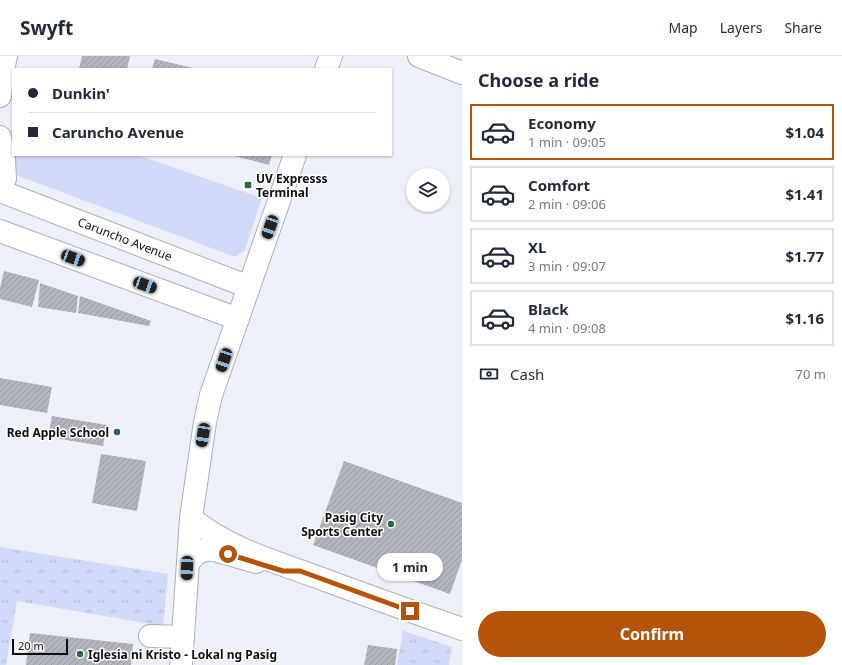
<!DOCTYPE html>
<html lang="en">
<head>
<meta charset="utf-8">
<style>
  body { margin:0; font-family:"Noto Sans",sans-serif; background:#f2f2f3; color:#1f2937; height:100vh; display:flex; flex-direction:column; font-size:15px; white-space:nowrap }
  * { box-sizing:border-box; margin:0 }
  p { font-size:13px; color:#747a83 }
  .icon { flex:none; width:22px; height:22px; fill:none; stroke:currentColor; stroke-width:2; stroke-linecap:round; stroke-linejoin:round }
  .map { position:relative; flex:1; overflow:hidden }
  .drawer { display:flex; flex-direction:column; background:#fff; width:380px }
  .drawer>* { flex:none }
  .hud { position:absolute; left:12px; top:12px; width:380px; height:88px; border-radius:0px; box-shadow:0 1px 3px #0004; display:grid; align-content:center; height:88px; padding:0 16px; background:#fff }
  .fabs { position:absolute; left:406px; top:112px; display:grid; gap:8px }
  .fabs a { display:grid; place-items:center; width:44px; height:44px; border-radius:50%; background:#fff; box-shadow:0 1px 3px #0004; font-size:20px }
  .scale { position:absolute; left:12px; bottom:10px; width:56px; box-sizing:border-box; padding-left:4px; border:2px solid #0d0e11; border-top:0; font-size:11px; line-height:14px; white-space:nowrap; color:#0d0e11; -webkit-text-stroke:3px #fff; paint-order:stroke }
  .end { position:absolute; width:18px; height:18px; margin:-9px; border:5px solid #b45309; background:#fff; box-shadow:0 0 0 2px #fff }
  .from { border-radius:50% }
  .bubble { position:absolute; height:28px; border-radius:14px; background:#fff; box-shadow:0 1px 3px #0004; font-size:13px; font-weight:700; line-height:28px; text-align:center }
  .car { position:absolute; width:12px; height:24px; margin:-12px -6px; border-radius:5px; box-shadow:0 0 3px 1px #0007; background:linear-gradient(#222 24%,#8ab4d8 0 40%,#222 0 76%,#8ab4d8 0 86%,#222 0) }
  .hud b { display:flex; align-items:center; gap:14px; height:38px; font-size:15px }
  .hud b+b { border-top:1px solid #e0e1e3 }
  .hud i { width:10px; height:10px; background:#1f2937 }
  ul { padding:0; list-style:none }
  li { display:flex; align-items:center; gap:12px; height:56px; margin:0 8px 6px; padding:0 8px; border:2px solid #e0e1e3; border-radius:0px }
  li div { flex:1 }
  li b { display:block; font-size:15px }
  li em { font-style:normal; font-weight:700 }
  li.on { border-color:#b45309 }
  li>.icon { width:36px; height:36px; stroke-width:1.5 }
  h2 { padding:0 16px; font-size:18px; line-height:48px }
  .pay { display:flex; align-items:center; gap:10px; height:44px; padding:0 16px; font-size:15px }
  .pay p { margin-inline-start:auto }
  .action { display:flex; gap:8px; margin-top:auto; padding:8px 16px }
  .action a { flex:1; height:46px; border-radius:24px; background:#b45309; color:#fff; font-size:16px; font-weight:700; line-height:46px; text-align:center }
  header { display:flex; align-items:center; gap:24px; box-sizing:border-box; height:56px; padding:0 20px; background:#fff; border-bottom:1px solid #e0e1e3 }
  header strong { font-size:19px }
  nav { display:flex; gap:22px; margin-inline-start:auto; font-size:14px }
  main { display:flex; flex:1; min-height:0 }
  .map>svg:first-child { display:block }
</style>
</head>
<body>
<header>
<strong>Swyft</strong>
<nav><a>Map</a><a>Layers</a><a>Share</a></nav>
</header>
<main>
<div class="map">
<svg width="462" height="609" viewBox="0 0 462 609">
  <defs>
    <pattern id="grass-tufts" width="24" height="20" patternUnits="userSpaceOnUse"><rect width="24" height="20" fill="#d2dafa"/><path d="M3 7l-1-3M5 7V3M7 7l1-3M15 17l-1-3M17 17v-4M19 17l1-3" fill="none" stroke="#b3bad5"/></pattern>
    <pattern id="building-hatch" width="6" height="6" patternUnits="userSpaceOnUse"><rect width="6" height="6" fill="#b3b5bd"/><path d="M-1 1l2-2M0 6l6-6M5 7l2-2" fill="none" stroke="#999aa1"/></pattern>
  </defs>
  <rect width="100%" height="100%" fill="#eef0f9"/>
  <g fill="url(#grass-tufts)">
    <path d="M0,491L168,518L163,570L17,545L6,609H0Z"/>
    <path d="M403,575L452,591L449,609H397Z"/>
  </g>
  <path fill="#d2dafa" d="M13,70V99H137L262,142L245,194L235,201L0,113V104Z"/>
  <g fill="url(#building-hatch)">
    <path d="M82,0H130L127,13H79Z"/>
    <path d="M155,3L193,12V13H152Z"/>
    <path d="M231,99H272L269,109Z"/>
    <path d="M4,215L39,224L32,251L0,243V232Z"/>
    <path d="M40,227L78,240L76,257L38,251Z"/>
    <path d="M80,240L151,265L149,270L78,257Z"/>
    <path d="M0,322L52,331L47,357L0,349Z"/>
    <path d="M52,360L107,369L103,390L48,381Z"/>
    <path d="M101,398L146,405L137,455L92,447Z"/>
    <path d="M344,405L462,447V504L450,538L313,489Z"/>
    <path d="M30,577L133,588L131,609H26Z"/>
    <path d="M368,589L397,593L395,609H364Z"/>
  </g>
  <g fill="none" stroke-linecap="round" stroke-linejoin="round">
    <defs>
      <g id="minor">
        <path d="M0,40L3,14L6,0"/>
        <path d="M0,81L4,103L5,123L0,135"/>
        <path d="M188,507C196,497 201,493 214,494L256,506"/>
        <path d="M150,580L183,581"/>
        <path d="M181,609L191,462"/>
      </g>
      <g id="major">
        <path d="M419,0L462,17"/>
        <path d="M326,13L331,0"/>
        <path d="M295,99L211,339L205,366L191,462C227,492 273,505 317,521C365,539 413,556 462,573"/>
        <path d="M0,135L249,231"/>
        <path d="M0,175L238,263"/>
      </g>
    </defs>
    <use href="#minor" stroke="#adafb7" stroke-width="24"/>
    <use href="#major" stroke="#adafb7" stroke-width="24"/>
    <use href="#minor" stroke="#fff" stroke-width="22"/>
    <use href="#major" stroke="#fff" stroke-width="22"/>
  </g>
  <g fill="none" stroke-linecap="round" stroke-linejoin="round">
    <path stroke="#b45309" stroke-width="5" d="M228,498L283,515H300L410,555"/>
  </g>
  <g fill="#256d3a" stroke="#fff" stroke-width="1.5">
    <rect x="244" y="125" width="8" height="8" rx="2"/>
    <circle cx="117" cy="376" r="4"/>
    <circle cx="391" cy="468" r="4"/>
    <circle cx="80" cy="598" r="4"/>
  </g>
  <g text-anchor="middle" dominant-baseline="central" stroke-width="3" stroke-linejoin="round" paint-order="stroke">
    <g font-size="12" font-weight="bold" fill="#0d0e11" stroke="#fff" text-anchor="start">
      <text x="256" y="122">UV Expresss<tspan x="256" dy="14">Terminal</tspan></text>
      <text x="109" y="376" text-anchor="end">Red Apple School</text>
      <text x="383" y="461" text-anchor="end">Pasig City<tspan x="383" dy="14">Sports Center</tspan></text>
      <text x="88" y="598">Iglesia ni Kristo - Lokal ng Pasig</text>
    </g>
    <g font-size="12" fill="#0d0e11" stroke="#fff">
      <text transform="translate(125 183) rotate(21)">Caruncho Avenue</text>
    </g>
  </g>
</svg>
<div class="fabs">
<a><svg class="icon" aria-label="layers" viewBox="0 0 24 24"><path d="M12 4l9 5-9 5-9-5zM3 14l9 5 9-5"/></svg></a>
</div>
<div class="scale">20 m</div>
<i class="end from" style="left:228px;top:498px"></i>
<i class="end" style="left:410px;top:555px"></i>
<div class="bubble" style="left:377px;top:497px;width:66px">1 min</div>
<i class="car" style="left:270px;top:171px;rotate:199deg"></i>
<i class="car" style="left:73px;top:202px;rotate:110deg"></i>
<i class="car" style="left:145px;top:229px;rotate:110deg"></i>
<i class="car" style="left:224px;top:304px;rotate:199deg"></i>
<i class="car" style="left:203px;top:379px;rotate:189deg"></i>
<i class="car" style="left:187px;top:512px;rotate:182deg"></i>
<div class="hud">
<b><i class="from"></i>Dunkin'</b>
<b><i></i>Caruncho Avenue</b>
</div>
</div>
<section class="drawer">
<h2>Choose a ride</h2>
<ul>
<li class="on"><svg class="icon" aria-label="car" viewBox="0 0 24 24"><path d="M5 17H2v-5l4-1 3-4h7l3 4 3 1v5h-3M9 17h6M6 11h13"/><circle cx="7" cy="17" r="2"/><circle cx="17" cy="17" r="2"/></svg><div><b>Economy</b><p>1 min · 09:05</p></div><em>$1.04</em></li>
<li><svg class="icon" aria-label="car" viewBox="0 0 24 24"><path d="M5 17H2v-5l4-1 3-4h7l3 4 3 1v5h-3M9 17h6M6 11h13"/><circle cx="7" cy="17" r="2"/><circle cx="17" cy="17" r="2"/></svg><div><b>Comfort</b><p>2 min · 09:06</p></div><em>$1.41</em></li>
<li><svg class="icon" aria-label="car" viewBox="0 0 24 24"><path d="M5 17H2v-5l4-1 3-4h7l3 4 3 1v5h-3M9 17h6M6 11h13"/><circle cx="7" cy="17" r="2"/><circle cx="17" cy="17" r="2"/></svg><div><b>XL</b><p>3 min · 09:07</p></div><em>$1.77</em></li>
<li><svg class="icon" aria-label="car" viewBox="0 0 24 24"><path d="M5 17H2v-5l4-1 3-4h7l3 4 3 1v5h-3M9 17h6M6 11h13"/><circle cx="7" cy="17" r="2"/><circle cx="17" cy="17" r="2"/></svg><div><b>Black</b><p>4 min · 09:08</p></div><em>$1.16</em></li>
</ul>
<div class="pay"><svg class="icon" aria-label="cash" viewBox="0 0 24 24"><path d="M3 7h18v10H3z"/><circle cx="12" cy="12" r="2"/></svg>Cash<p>70 m</p></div>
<div class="action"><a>Confirm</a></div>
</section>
</main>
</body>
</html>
